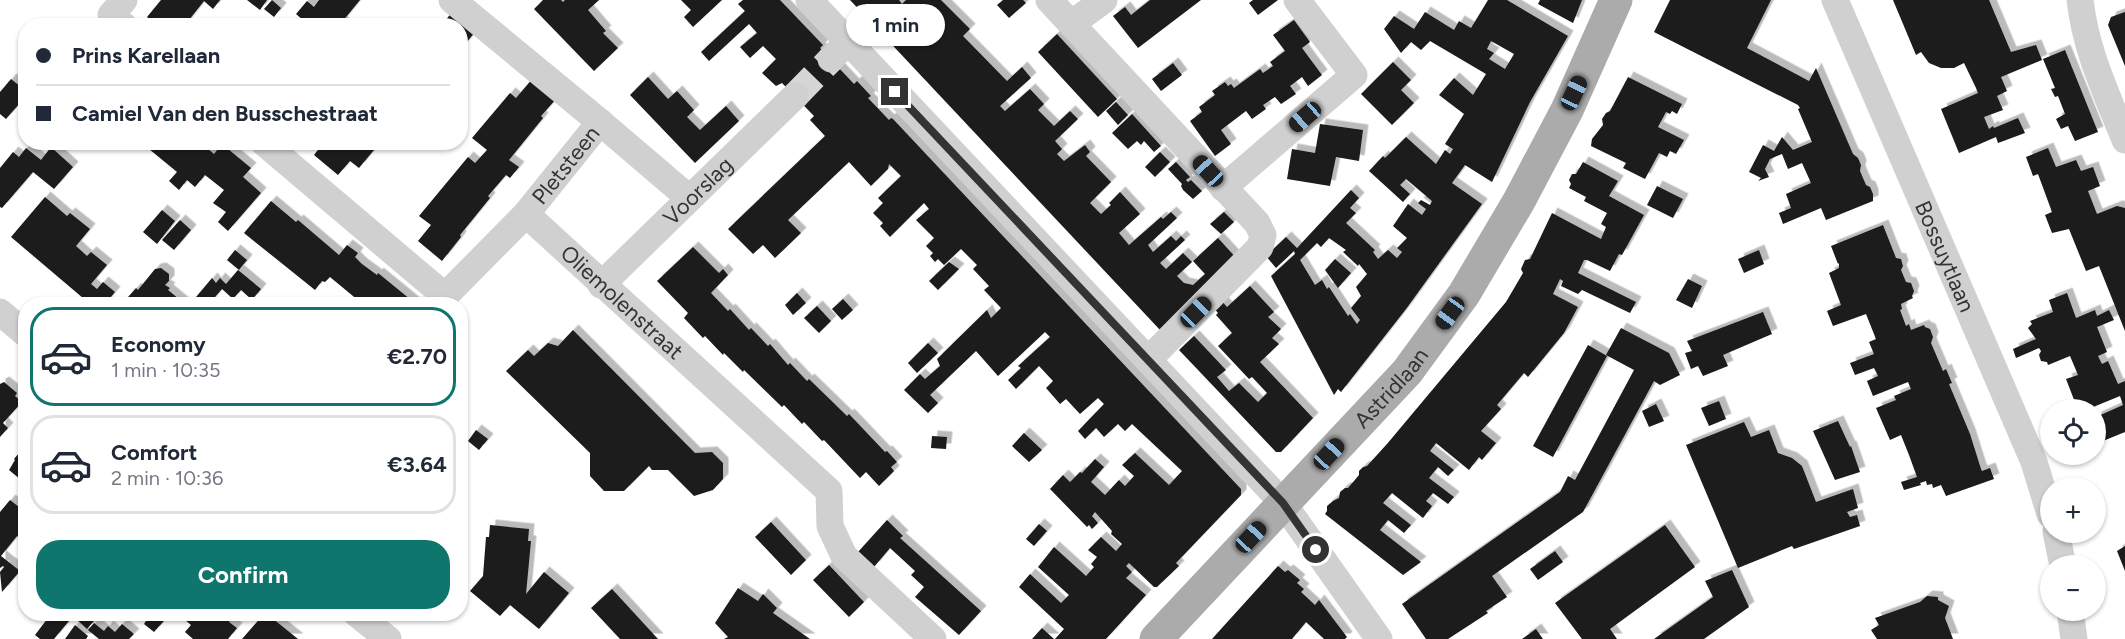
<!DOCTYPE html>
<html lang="en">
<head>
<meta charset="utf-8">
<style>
  body { margin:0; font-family:Figtree,sans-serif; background:#f2f2f3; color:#1f2937; height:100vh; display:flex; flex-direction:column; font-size:22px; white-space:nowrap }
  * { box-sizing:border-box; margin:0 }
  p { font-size:20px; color:#747a83 }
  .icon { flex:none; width:33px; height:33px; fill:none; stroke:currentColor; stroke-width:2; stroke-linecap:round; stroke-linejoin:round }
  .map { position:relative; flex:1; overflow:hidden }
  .panel { position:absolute; left:18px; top:297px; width:450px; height:324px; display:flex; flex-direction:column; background:#fff; border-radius:24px; box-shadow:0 2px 4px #0004 }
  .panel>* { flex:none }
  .guide { position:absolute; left:18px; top:18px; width:450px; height:132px; border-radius:24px; box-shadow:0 2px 4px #0004; display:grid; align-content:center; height:132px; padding:0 18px; background:#fff }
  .tools { position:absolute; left:2040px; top:399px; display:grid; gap:12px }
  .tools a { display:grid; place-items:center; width:66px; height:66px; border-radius:50%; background:#fff; box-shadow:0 2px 4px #0004; font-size:30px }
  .end { position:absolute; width:27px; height:27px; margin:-14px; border:8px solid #333; background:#fff; box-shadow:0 0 0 3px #fff }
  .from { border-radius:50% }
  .bubble { position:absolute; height:42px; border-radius:21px; background:#fff; box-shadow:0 2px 4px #0004; font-size:20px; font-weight:700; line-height:42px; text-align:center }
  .car { position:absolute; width:18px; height:36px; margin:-18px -9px; border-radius:8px; box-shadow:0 0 4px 2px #0007; background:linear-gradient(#222 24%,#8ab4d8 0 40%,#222 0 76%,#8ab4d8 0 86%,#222 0) }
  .guide b { display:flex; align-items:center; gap:21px; height:57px; font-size:22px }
  .guide b+b { border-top:2px solid #e0e1e3 }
  .guide i { width:15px; height:15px; background:#1f2937 }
  ul { padding:10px 0 0; list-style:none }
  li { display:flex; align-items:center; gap:18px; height:99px; margin:0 12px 9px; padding:0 6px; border:3px solid #e0e1e3; border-radius:24px }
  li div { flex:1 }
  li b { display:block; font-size:22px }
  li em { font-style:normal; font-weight:700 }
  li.selected { border-color:#0f766e }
  li>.icon { width:54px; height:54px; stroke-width:1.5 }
  .primary-button { display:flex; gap:12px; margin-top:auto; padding:12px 18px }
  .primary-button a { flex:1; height:69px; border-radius:24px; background:#0f766e; color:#fff; font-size:24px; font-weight:700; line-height:69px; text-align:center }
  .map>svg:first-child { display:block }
</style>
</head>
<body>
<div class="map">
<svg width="2125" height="639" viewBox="0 0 2125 639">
  <defs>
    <filter id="shadow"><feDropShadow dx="5.5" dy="-5.5" stdDeviation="0" flood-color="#0004"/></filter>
  </defs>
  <rect width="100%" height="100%" fill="#fff"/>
  <g fill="#1a1a1a" fill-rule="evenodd" filter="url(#shadow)">
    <path d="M161,0H220L213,9L204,1L185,25L182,23L180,26H157L147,17Z"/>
    <path d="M247,0H267L260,10Z"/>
    <path d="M272,0L281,8L274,17L264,9Z"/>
    <path d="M319,0H360L342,22L347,26H310L296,14L307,1L314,7Z"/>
    <path d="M543,0H561L563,2L565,0H599L588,10L606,31L603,33L618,48L594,71L534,9Z"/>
    <path d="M681,0H722L693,27L684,17L691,10Z"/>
    <path d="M743,0H780L823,45L820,48L854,84L857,81L871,96L868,98L889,120L891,118L893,119L1241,489V495L1176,563L1179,566L1157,587H1154L1129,563L1126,566L1132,572L1126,578L1146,595L1106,639H1055L1064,629L1019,587L1030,574L1061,603L1069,595L1038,567L1054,547L1086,576L1094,567L1091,564L1097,557L1088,550L1101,537L1116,551L1122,544L1111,534L1112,531L1095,512L1092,516L1098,523L1092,529L1089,525L1087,527L1050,489L1063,475L1070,482L1080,472L1082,473L1095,459L1104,467L1091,482L1105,495L1119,480L1125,486L1134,476L1122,465L1135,453L1169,485L1182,471L1132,424L1125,431L1118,424L1104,437L1096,428L1085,439L1078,431L1104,404L1098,398L1080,414L1066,399L1060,404L1046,388L1053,381L1039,366L1016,389L1008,380L1021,368L1018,366L1050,337L1045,332L998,376L976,351L930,395L938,403L928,413L904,390L920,374L925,379L940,366L937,359L987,310L991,318L1001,308L984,290L989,286L973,269L977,265L961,249L944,265L938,259L935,262L930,256L933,253L926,246L934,238L916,220L929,209L924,203L890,237L880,226L883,223L873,213L883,203L878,198L901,176L889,164L888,169L871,186L849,162L788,220L801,233L775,258L763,245L753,254L728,229L825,136L810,120L814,116L782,83L776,86L762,73L776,59L763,46L750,58L740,47L757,33L749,24L709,61L701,52L745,11L738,4Z"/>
    <path d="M850,0H899L902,4L906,0H941L970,29L963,36L1007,81L1022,67L1031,78L1000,106L1005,111L1030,89L1044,104L1038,110L1054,126L1070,111L1078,119L1055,141L1062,149L1057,154L1064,161L1085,145L1090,152L1086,156L1111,182L1090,203L1101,214L1111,205L1109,203L1120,192L1140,214L1119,233L1129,245L1161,217L1163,219L1171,212L1177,218L1148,245L1153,252L1171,236L1176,241L1181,236L1185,240L1160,263L1166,269L1183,253L1192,262L1177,276L1184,283L1193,285L1205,274L1193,261L1218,238L1238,260L1161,331Z"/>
    <path d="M1003,0H1023L1026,3L1009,18L997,5Z"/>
    <path d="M1150,0H1201L1138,48L1113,16L1125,7L1131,15Z"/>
    <path d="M1253,0H1278L1258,15L1249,3Z"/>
    <path d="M1488,0H1507L1568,36L1530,102L1492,182L1465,165L1452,183L1482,204L1406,309L1341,392L1338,389L1334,395L1271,276L1295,254L1294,251L1276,268L1266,256L1286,237L1297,248L1351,190L1359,198L1350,208L1356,213L1346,223L1375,250L1373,252L1378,259L1388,250L1397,258L1402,252L1397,248L1407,238L1393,226L1408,204L1422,215L1426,209L1418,203L1421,200L1430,205L1432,201L1406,179L1400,185L1410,194L1403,202L1369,171L1383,156L1385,158L1406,137L1436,164L1445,150L1450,154L1453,149L1445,144L1464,114L1439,95L1454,78L1473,95L1486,74L1430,41L1421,50L1411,42L1401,53L1384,29L1394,16L1414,29L1425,12L1454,30L1459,21L1471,28ZM1491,41L1514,54L1505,69L1489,59L1494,53L1487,49ZM1329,238L1346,250L1343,252L1358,266L1359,264L1367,274L1356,287L1361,296L1351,308L1360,320L1357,324L1350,314L1348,316L1329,287L1327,289L1322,280L1315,285L1300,260L1317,243L1321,247Z"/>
    <path d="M1540,0H1582L1573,23L1538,4Z"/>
    <path d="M1670,0H1771L1747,48L1809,81L1816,68L1853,154L1858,158L1861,165L1860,171L1866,185L1870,187L1873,194V201L1826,220L1821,208L1783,224L1779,213L1791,208L1786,194L1811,183L1802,163L1788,169L1782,154L1770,159L1765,169L1769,177L1758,181L1761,178L1749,172L1763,145L1774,151L1782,137L1793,150L1812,142L1798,109L1800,108L1798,105L1654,32Z"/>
    <path d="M1893,0H1989L2011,52L2036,45L2042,60L2001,77L2007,91L1997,96L2003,110L1984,117L1989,129L1993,126L1994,128L2018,118L2025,133L1998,143L1996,137L1959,153L1941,109L1978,93L1976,88L1964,63L1954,68H1941L1929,63L1921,52L1916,55Z"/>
    <path d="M452,12L476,31L460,50V26H441Z"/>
    <path d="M2125,12V66L2108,25L2111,17Z"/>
    <path d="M1294,20L1310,42L1302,48L1322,75L1308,86L1302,77L1290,86L1296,94L1281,104L1275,97L1263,105L1266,109L1252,119L1246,111L1221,130L1231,144L1215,156L1190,121L1202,112L1199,107L1215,95L1212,91L1225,82L1228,86L1231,84L1234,88L1260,69L1263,73L1273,66L1270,62L1285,51L1273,35Z"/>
    <path d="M1057,34L1117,99L1098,117L1038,52Z"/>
    <path d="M2065,50L2098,132L2075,141L2068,126L2061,129L2056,119L2065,114L2058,96L2055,97L2051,89L2055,88L2043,59Z"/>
    <path d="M1393,62L1411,80L1401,90L1414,103L1392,125L1361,94Z"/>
    <path d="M1173,63L1182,75L1161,91L1152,79Z"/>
    <path d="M648,77L668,99L677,91L694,110L687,117L700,130L726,106L739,121L695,163L630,95Z"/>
    <path d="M1628,77L1682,104L1677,114L1672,111L1670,114L1666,112L1658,127L1684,140L1676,154L1670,151L1667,157L1659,153L1645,179L1623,168L1626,163L1591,146L1592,139L1603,125L1602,119L1606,113L1610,111Z"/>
    <path d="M533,78L557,98L541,116L543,118L509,160L519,167L510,178L506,175L488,196L490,198L460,235L461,237L442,261L418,241L431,225L419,216L468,157L475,163L487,150L472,138L510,93L516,98Z"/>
    <path d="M11,79L26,91V96L6,119L0,114V92Z"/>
    <path d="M1116,102L1128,115L1118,125L1106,111Z"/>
    <path d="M1132,114L1161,146L1154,152L1144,141L1141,145L1137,141L1128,149L1112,133Z"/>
    <path d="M1320,124L1363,130L1359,161L1336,157L1330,186L1287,179L1292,149L1315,153Z"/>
    <path d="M155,142H200L214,154L222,144L251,168L243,177L261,193L228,231L218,222L226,212L213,203L224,190L205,175L195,187L187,180L179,190L169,181L177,172L149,149Z"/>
    <path d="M324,142H375L378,145L359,168L350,161L338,175L314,155Z"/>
    <path d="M51,147L73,167L54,189L33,172L2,208L0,207V168L13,152L19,157L26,148L41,160Z"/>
    <path d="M2048,148L2056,167L2076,160L2081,171L2093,167L2100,186L2088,191L2097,214L2117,206L2125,208V331L2099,266L2086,271L2069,229L2052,233L2045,215L2052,212L2038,174L2033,176L2026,157Z"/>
    <path d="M1160,152L1170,162L1155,177L1145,167Z"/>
    <path d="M1176,162L1190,177L1186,180L1188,182L1191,180L1202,191L1193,199L1183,190L1181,186L1182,184L1168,169Z"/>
    <path d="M1583,162L1618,181L1609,196L1644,215L1622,255L1619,254L1610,271L1587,260H1584L1578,273L1636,302L1630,313L1582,290L1578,294L1561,286L1563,281L1560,279L1553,294L1578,307L1564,333L1528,377L1524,373L1497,405L1501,409L1481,431L1496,443L1482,460L1479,457L1469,470L1436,443L1430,451L1454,470L1448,476L1438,467L1429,478L1454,497L1448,504L1433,493L1426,501L1432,506L1423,518L1392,493L1383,503L1411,525L1404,533L1388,520L1380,530L1421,562L1403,575L1325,514L1327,511V506L1333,501L1339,498L1340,492L1345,488H1348L1354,481L1359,475V471L1363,467L1367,466L1387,444L1506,302L1523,273L1521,269L1525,260L1530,259L1552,213L1601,239L1606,227L1601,224L1607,213L1584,201L1586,197L1569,188L1571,184L1569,180L1572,174H1576Z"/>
    <path d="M1657,186L1683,199L1673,218L1647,205Z"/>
    <path d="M45,197L67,216L70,213L90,229L76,246L87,256L91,252L107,265L91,284L97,289L103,282L115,292L105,304H90L11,237Z"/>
    <path d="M271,201L296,222L298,220L339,255L347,245L358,253L355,257L362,264L377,275L378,273L416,304L417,302L421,304H357L359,301L330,277L325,282L322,281L315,290L244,233Z"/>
    <path d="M162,210L175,221L157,244L143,232Z"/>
    <path d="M1224,212L1234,222L1221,234L1210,224Z"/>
    <path d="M180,220L191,230L174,250L162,240Z"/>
    <path d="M1883,225L1896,258L1901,259L1903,266L1901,270L1906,282L1911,283L1914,291L1912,296L1913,298L1901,304L1902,309L1900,310L1906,326L1909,324L1911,330L1924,325L1925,327L1930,329L1933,337L1931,343L1943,371L1946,369L1952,383L1949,384L1970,434L1981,469L1982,471L1990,468L1994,479L1946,496L1941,485L1933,488L1932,484L1927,485L1926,481L1920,483L1921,485L1904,490L1901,482L1917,477L1909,455L1901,435L1890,440L1876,408L1896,400L1894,396L1911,389L1908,382L1873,396L1867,381L1878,376L1874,368L1855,375L1850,363L1874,354L1869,342L1876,339L1866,314L1833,326L1827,311L1841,305L1829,273L1839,268V263L1838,264L1831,246Z"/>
    <path d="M693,247L719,273L723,269L728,275L711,293L728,311L730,309L749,330L751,328L768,346L770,344L788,365L790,363L807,381L809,379L847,416L849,414L885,452L887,451L897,462L891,467L894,471L879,486L866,472L860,478L824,440L822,441L804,422L802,424L784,405L782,407L744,370L743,372L724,353L723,355L705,336L703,338L684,318L688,313L657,281Z"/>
    <path d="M235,250L247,260L239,270L227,260Z"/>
    <path d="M1759,250L1764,264L1744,273L1738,259Z"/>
    <path d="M1335,259L1351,273L1338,288L1325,270Z"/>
    <path d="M949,262L959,269L938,290L929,281Z"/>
    <path d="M161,268L169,274V281L165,285L170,288L168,290L185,304H122L136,288L138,290L155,269Z"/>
    <path d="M238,270L261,289L252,300L241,290L233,299L222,289L209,304H192L191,303L212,278L216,283L220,278L226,284Z"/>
    <path d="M1688,279L1702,286L1692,308L1676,300Z"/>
    <path d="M1250,286L1274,312L1268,317L1281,329L1272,338L1279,344L1260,362L1313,418L1281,452H1276L1179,350L1194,336L1226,370L1217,377L1229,391L1239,383L1258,402L1267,393L1252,377L1249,379L1218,346L1232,333L1216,315L1218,313L1212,306L1219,298L1227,307Z"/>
    <path d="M797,293L806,303L793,315L785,305Z"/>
    <path d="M2067,293L2076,318L2095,310L2097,316L2109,310L2114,320L2097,327L2107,352L2098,356L2102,364L2108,361L2118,384L2125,381V432L2098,443L2096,438V417L2123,405L2120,396L2086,410H2078L2066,379L2078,375L2070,356L2048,365L2047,362L2041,361L2039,355L2041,351L2039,348L2016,358L2013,349L2036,339L2028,328L2032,324L2030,321L2053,312L2049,300Z"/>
    <path d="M843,299L853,310L842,320L832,309Z"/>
    <path d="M817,306L831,321L819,333L804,318Z"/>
    <path d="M1763,312L1772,334L1723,355L1728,366L1703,376L1698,366L1691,369L1685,353L1692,351L1687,341Z"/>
    <path d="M1621,328L1669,353L1680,375L1660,385L1654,381L1583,512L1492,576L1507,597L1486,611L1488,613L1448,639H1426L1402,604L1560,492L1568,476L1575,480L1634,370L1606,355Z"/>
    <path d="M573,330L695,453L712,452L723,463V479L713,490L694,496L668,470H652L649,466L624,491H604L590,476V453L506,371L528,350L534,356L548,343L558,346Z"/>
    <path d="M928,343L938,353L917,373L908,363Z"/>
    <path d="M1588,345L1607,356L1553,457L1533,446Z"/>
    <path d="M4,382L17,393L15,396L22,402L3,423L8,428L0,437V384Z"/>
    <path d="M1719,401L1726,419L1709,426L1701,408Z"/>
    <path d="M1656,404L1664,421L1649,427L1642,411Z"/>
    <path d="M1838,421L1850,447L1851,446L1860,472L1835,480L1813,431Z"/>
    <path d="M1744,422L1751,437L1769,430L1778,453L1792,458L1802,466L1816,502L1853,489L1858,508L1847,512L1850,517L1857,515L1860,526L1794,549L1792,546L1738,568L1686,445Z"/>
    <path d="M476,430L488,439L479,450L468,441Z"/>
    <path d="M1024,433L1042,450L1029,462L1012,446Z"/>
    <path d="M932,436L947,437L946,449L931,448Z"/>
    <path d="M26,445V484L9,470L15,460L14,459Z"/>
    <path d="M26,499V543L17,536L1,556L20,571L2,592L0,572L4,567L3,566L0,568V512L10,500L19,507Z"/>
    <path d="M887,520L903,536L900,538L981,611L959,635L915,597L924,587L911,575L915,571L890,548L874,567L858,552Z"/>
    <path d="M771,522L806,560L791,575L755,537Z"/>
    <path d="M1039,524L1047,531L1034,546L1026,539Z"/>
    <path d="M490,525L529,529L528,541H531L526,594L544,572L569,593L539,629L510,605L500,616L470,591L483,576L486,537H489Z"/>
    <path d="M1665,525L1695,567L1610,629L1617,639H1582L1555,603Z"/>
    <path d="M2125,546V571L2117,551Z"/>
    <path d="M1555,551L1563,562L1538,580L1530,569Z"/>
    <path d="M829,565L864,602L849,617L813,580Z"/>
    <path d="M1278,566L1285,572L1288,570L1300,580L1297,583L1304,589L1301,592L1315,605L1319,600L1347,637L1345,639H1324L1306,622L1292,639H1212Z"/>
    <path d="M1732,570L1749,607L1704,639H1654L1713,597L1705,581Z"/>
    <path d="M738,588L758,601L763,594L777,608L773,613L810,639H724L728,637L715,623Z"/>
    <path d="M612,589L658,639H620L591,608Z"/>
    <path d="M1927,596L1938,597V600L1949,606L1945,618L1953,639H1877L1871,630L1879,625L1875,618L1920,602Z"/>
    <path d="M51,614H100L87,629L73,616L54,639H40L35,635Z"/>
    <path d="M150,614H170L154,632L144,624Z"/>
    <path d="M178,614H230L228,616L232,618L229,622L237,628L228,639H193L185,632L191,625Z"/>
    <path d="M264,614H267L298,639H242Z"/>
    <path d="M94,623L104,631L108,626L115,632L122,624L134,634L129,639H99L88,630Z"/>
    <path d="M75,625L88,636L86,639H65Z"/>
    <path d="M1042,628L1054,639H1032Z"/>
    <path d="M1536,629L1543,639H1522Z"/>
  </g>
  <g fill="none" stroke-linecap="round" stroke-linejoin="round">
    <path stroke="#d6d6d6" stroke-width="27" stroke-dasharray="27 14" stroke-linecap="butt" d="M795,96L831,59"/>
    <g stroke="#d0d0d0" stroke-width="27">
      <path d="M124,0L111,15L124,26"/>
      <path d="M452,0L600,122"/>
      <path d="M809,0L1283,503L1379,639"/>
      <path d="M1049,0L1257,223L1263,235L1260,247L1148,360"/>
      <path id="s1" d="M1835,0L2034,462L2050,514"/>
      <path d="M2080,0C2086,52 2106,92 2125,140"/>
      <path d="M1071,24L1104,0"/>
      <path d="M831,59L848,41"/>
      <path id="s2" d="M263,142L445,296L526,214L829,491L830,526L844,556L933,639"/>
      <path d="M1223,188L1354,75L1297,0"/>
      <path id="s3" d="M526,214L600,122L689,198"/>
      <path id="s4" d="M601,285L795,96"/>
      <path d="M0,312L26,334"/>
      <path d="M2056,532L2063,566"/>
      <path d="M2070,610L2074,639"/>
      <path d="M357,614L388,639"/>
    </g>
    <path stroke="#ababab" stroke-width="33" id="s5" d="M1156,639L1407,372L1464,294L1519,201L1567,110L1616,0"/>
  </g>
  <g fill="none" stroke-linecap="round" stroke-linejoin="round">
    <path stroke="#333" stroke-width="8" d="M895,92L1283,503L1316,550"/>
  </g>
  <g text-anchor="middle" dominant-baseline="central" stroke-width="6" stroke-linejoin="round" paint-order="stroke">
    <g font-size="22" fill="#333" stroke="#fff">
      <text stroke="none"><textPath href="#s3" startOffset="63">Pletsteen</textPath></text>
      <text stroke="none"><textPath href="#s4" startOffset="135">Voorslag</textPath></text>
      <text stroke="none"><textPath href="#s1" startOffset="279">Bossuytlaan</textPath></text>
      <text stroke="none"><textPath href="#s2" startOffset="484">Oliemolenstraat</textPath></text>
      <text stroke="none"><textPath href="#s5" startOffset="344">Astridlaan</textPath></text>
    </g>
  </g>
</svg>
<div class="tools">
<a><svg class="icon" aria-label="locate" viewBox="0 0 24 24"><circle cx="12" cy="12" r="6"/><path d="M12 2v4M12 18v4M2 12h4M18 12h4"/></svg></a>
<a>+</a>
<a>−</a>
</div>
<i class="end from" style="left:1316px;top:550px"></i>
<i class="end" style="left:895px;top:92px"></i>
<div class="bubble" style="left:846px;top:4px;width:99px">1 min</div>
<i class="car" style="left:1574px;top:93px;rotate:25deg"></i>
<i class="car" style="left:1305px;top:117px;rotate:229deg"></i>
<i class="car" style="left:1208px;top:171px;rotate:317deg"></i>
<i class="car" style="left:1196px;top:312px;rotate:45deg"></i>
<i class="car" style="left:1450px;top:313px;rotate:216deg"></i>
<i class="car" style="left:1329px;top:454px;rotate:43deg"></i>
<i class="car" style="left:1251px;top:537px;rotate:43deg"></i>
<div class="guide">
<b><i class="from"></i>Prins Karellaan</b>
<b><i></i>Camiel Van den Busschestraat</b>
</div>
<section class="panel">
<ul>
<li class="selected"><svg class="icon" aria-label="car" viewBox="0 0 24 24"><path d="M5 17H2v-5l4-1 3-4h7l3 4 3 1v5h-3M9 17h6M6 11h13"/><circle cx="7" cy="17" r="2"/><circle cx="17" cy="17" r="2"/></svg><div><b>Economy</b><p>1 min · 10:35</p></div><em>€2.70</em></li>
<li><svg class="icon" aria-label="car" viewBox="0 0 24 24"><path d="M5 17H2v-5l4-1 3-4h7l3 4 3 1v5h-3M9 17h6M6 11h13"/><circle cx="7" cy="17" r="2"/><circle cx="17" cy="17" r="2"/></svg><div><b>Comfort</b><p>2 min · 10:36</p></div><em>€3.64</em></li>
</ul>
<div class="primary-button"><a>Confirm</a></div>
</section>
</div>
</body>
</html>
